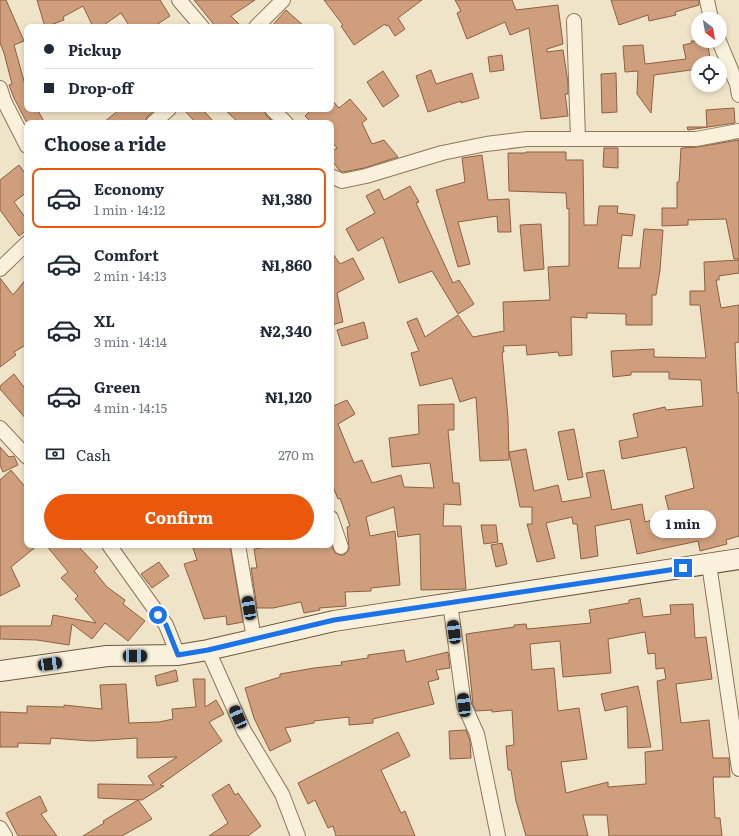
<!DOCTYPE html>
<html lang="en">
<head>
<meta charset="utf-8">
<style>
  body { margin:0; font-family:Literata,serif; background:#f2f2f3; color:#1f2937; height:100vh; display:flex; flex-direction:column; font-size:15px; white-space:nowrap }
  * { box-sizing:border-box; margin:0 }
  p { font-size:13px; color:#747a83 }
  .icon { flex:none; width:22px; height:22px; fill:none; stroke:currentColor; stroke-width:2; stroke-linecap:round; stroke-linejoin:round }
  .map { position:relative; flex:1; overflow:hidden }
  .side { position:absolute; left:24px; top:120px; width:310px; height:428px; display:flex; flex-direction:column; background:#fff; border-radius:8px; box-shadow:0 2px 6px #0003 }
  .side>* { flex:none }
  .hud { position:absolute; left:24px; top:24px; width:310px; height:88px; border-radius:8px; box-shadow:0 2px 6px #0003; display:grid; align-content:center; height:88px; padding:0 20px; background:#fff }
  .needle { width:26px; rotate:149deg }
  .controls { position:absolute; left:691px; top:12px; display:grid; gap:8px }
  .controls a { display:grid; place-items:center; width:36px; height:36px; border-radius:50%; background:#fff; box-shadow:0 2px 6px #0003; font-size:20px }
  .end { position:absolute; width:18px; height:18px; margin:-9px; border:5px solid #1a73e8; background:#fff; box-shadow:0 0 0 2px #fff }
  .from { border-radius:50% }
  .bubble { position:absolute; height:28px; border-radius:14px; background:#fff; box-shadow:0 2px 6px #0003; font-size:13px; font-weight:700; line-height:28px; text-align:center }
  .car { position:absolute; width:12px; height:24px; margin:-12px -6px; border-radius:5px; box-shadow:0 0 3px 1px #0007; background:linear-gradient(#222 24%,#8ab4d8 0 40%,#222 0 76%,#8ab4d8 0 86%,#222 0) }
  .hud b { display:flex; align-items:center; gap:14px; height:38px; font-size:15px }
  .hud b+b { border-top:1px solid #e0e1e3 }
  .hud i { width:10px; height:10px; background:#1f2937 }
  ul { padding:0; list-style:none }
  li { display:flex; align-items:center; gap:12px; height:60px; margin:0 8px 6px; padding:0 12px; border:2px solid transparent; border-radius:8px }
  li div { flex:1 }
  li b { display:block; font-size:15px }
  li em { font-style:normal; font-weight:700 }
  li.on { border-color:#ea580c }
  li>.icon { width:36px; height:36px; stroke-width:1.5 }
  h2 { padding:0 20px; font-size:18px; line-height:48px }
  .pay { display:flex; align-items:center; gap:10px; height:44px; padding:0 20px; font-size:15px }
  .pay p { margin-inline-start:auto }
  .button { display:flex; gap:8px; margin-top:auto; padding:8px 20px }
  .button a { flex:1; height:46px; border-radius:24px; background:#ea580c; color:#fff; font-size:16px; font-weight:700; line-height:46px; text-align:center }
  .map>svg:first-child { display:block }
</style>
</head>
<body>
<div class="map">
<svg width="739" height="836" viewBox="0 0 739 836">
  <rect width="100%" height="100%" fill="#f0e4c8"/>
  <g fill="#cf9f7d" stroke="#8d5f41" fill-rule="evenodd">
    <path d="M0,0H6L24,41L14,45L27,92V109H37L45,123H27L14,98L9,85L12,84L4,53L0,43Z"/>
    <path d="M37,0H160L170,16L153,27H130L121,13L101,27H93L83,6L63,17L64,20L45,27Z"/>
    <path d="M194,0H255L231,16L242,27H216Z"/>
    <path d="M324,0H422L398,18L405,29L395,36L388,25L386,26L385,24L354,45L341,26L343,25Z"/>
    <path d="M455,0H512L516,10L558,5L563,44L547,49V52L563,50L568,83V94H565L568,116L541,119L529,28L510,35L505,22L467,39L457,13L461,11Z"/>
    <path d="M611,0H699V5L675,12L676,15L649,21L648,15L619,25Z"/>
    <path d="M286,10L305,27H271Z"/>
    <path d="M691,41H707L711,63H698V69L654,75L651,113L637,94L638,71L625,72L623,46L643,45L645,64L686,59L683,45L692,43Z"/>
    <path d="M502,55L504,70L490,72L488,57Z"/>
    <path d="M431,70L436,84L472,73L479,98L461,103V101L428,112L416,76Z"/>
    <path d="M383,71L399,96L383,107L367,82Z"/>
    <path d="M616,73L617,112L602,113L601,74Z"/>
    <path d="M331,99L339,108L350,99L367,119L362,123L372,144L384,140L398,157L364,168L343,172L339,170L331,159V152L337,148L331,140V123H312L305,116L312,109H331Z"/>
    <path d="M734,108L735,123L688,130L687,127H707L706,110Z"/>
    <path d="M120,109H156L147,117L145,123H103Z"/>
    <path d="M183,109H202L215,123H196Z"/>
    <path d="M224,109H264L266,115L274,123H239Z"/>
    <path d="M739,140V259H734L726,219L688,220V225L662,226V208H677V182H679L681,148L697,147Z"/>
    <path d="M604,148H618V168L603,167Z"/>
    <path d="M526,152H566V160H583L584,225H597L599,206H618L617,213L635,215L632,236L622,235L618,268H640L644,229L663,230L660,270L656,295H652V325H626V314L587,313V318L571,317L572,355L559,356L558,352L527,355L526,345L503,346L504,352H502L508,418L509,460L480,461L476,397L460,402L452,378L420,386L411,353L419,351L407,322L417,318L425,337L458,315L473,337L504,331L503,302L550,300L548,267L569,266V208L567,209L566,193L509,191L508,153H526Z"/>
    <path d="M482,155L488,200L509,199L511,232H498L497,216L458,222L470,264L458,267L436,190L465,182L462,158Z"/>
    <path d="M19,165L27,176V192L14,202L27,220V230L19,236L0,210V180Z"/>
    <path d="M410,186L419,202L416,203L453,283L459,280L474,304L458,314L432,271L399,283L383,237L358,251L346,229L375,213L366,196L379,189L384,200Z"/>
    <path d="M541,224L544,269L524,271L520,225Z"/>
    <path d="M331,251L340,264L353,258L364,279L337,293L343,322L331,325Z"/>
    <path d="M739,260V273L719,276V280H716L721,308L739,305V342L735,343L737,393H739V536L726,540L727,544L700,551L698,541L637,554L630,519L595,526L598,556L581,559L577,524H573L572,517L546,523L555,558L537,562L527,524H532V507H520L509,452L526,449L534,491L558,485L562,502L591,497L586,473L604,470L612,510L642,504L645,522L670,515L665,496L694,488L686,447L622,459L619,441L638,437L633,414L665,407L666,410L703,406L701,380L669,379V372H631V375L613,377L611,351L654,349V357L706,358L700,305H690V291H705L704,262Z"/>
    <path d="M0,278L13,295L27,278V344L14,352L16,355L0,367Z"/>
    <path d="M364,322L368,338L342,346L337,330Z"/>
    <path d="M14,374L27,391V420L0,389V386Z"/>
    <path d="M347,400L355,414L338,424L354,463L362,460L372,483L401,475L404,487L434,488L430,463L392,467L389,438L419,434L418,405L454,404V430H448L453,483H459L461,505L444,504L443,526H461L466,589L421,590L420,534L398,537L394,507L366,517L370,536L395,531L400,585L371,588V591L345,592L346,606L319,608L320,610L304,613L301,602L273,608H257L251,568H257L254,549L274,546V545L331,544L335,553L340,555H344L349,549L347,527L350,526L340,498L338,499L331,482V407Z"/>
    <path d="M574,429L583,477L568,480L558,432Z"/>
    <path d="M0,447L9,457L14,456L18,465L3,472L0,465Z"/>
    <path d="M11,470L27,489V545H38L11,567L20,586L0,596V480Z"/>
    <path d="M481,525H496L498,542L484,544Z"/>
    <path d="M502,543L507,564L496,567L491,545Z"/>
    <path d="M46,545H77L98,567L94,571L107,587L125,600L123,604L145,621L128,641L105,623L92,639L72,624L69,645L37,640L0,639V626H51L53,615L96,623L75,599L78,596L61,578L68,572Z"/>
    <path d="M192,545H230L243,622L227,625L226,616L204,619L184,564L197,560Z"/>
    <path d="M159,562L169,576L152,588L141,574Z"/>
    <path d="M640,598L643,617L671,614L670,605L693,604L695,638L706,637L712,679L676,684L681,723L709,720L713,758H729L730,777H713L715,818H720L722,836H609L607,815H583L588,836H526L516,801L511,770H508L506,746L514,745L512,710L492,712V710L476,711L473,705L466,634L514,627V625L526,624L527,629L591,623L589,610L629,603V600ZM645,632L648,654L655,653L656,669L664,668L666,679L657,681L663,750L645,752L646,784L608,787V782L566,793L561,762L587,759L579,708L558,711L554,668L532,670L530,644L560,641L563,677L611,673L608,639Z"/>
    <path d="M404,650L406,662L448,652L450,668L436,670L439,679L428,682L434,704L373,719V723L349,725V717L314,721V723L285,728L291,741L270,751L254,718L245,688L280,677V674L314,668L342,665L341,662L368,658V655Z"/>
    <path d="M176,670L178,681L157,686L155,676Z"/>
    <path d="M193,679H205V707L216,700L224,714L209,722L222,741L160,785L164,786L142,800L98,798V784L154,785L148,776L177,757L137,758V738L91,741L51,738L50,744L18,743V747H0V712L27,713V706L64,707V705L102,709L100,685L126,684L129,723L159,722L173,719L172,709L196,707Z"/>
    <path d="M638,686L651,747L628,748L627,706L605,711L601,694Z"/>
    <path d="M466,730L470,741L471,758L450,759L449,731Z"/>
    <path d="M398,732L410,756L381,770L401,813L405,811L415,836H336L333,826L328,828L315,800L308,804L298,783Z"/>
    <path d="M229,784L235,795L238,793L261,826L248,836H209L228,823L212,795Z"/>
    <path d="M40,796L47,811L41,814L57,836H18L6,813Z"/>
    <path d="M138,800L152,819L122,836H83L104,823L103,821Z"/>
  </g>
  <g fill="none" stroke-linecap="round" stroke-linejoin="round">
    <defs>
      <g id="street">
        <path d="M179,0L202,27"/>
        <path d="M707,0L711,19"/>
        <path d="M574,21L578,138"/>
        <path d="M256,27L283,0"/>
        <path d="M719,41L737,84L739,95"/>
        <path d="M0,88L4,101L27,146"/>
        <path d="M272,109L286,123"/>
        <path d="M153,123L169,109"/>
        <path d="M331,176L342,181L366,176L442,153L486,144L527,139H696L739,131"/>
        <path d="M0,269L27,243"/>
        <path d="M0,428L27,457"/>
        <path d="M331,518L341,547"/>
        <path d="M109,545L166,625L178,655"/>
        <path d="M238,545L254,639"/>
        <path d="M709,564L739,769"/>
        <path d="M450,603L464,705L477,734L498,836"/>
        <path d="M208,650L244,731L282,794L298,836"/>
        <path d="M0,828L5,836"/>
      </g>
      <path id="secondary" d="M0,671L107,656L178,655L208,650L334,621L739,559"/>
    </defs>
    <use href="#street" stroke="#8d765c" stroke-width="16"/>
    <use href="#secondary" stroke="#6f573f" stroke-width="22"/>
    <use href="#street" stroke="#faf1dc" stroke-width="14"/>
    <use href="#secondary" stroke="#faf1dc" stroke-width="20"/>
  </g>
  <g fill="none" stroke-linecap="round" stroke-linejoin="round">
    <path stroke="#1a73e8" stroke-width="5" d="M158,615L166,625L178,655L208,650L334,620L683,568"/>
  </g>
</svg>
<div class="controls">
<a><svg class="needle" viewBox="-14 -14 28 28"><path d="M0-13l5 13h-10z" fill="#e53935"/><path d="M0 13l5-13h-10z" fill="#747a83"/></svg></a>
<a><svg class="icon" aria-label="locate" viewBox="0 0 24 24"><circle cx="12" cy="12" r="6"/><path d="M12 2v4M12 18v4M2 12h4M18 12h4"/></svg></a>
</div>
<i class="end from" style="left:158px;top:615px"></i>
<i class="end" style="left:683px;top:568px"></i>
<div class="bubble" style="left:650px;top:510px;width:66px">1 min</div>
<i class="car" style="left:249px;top:608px;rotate:350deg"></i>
<i class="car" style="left:454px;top:632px;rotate:353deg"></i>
<i class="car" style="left:135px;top:656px;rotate:90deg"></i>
<i class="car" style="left:50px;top:664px;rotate:82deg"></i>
<i class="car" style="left:464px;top:705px;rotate:353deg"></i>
<i class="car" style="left:238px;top:717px;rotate:336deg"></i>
<div class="hud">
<b><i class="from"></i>Pickup</b>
<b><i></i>Drop-off</b>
</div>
<section class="side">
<h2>Choose a ride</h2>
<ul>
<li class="on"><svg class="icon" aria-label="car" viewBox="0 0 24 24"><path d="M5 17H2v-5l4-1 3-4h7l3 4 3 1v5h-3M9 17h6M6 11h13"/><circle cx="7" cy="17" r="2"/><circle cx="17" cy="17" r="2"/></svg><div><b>Economy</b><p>1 min · 14:12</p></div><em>₦1,380</em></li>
<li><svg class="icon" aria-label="car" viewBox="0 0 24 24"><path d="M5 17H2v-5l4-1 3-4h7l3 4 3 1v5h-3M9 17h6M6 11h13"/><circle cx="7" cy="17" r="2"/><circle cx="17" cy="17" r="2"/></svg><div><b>Comfort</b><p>2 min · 14:13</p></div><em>₦1,860</em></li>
<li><svg class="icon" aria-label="car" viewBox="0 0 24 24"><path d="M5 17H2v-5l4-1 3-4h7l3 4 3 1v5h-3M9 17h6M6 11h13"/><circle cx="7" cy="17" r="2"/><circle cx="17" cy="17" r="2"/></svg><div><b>XL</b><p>3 min · 14:14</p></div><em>₦2,340</em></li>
<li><svg class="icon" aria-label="car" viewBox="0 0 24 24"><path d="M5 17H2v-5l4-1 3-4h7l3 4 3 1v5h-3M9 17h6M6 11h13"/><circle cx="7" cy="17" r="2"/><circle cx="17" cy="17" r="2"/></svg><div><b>Green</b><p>4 min · 14:15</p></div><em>₦1,120</em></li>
</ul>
<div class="pay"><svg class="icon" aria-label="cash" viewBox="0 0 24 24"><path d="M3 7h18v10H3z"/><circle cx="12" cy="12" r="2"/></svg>Cash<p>270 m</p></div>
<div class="button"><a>Confirm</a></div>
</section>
</div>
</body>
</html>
